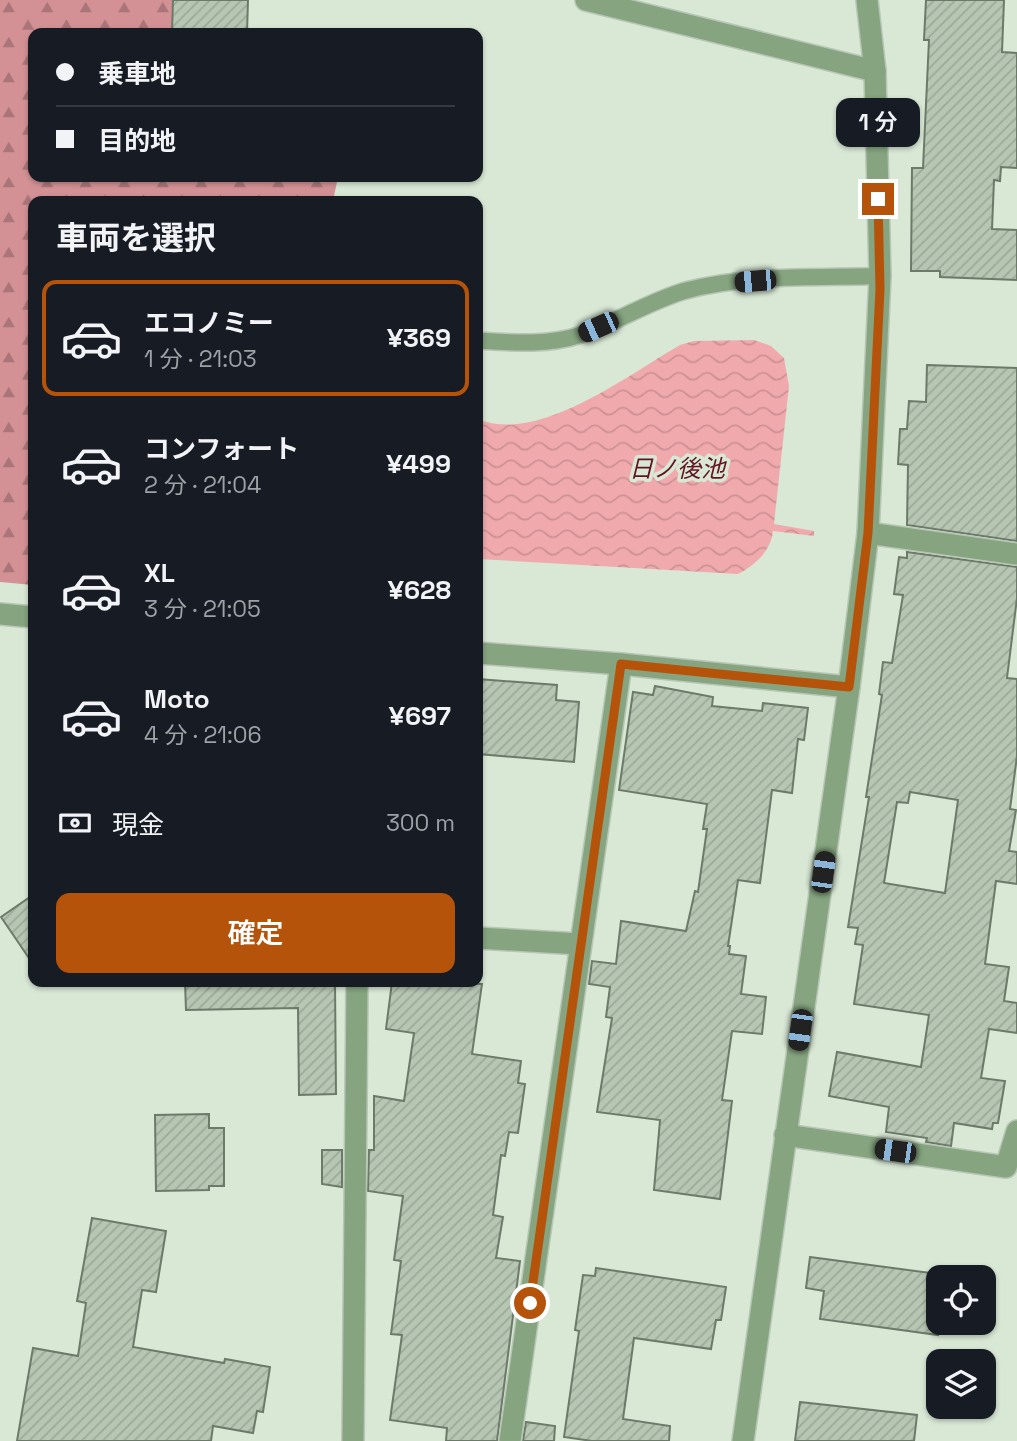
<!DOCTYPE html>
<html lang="ja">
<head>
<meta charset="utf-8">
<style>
  body { margin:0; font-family:"Space Grotesk","Noto Sans JP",sans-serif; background:#242831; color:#f1f3f6; height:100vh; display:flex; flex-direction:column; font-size:26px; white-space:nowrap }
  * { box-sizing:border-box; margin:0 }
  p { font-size:23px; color:#9ea1a6 }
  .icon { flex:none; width:38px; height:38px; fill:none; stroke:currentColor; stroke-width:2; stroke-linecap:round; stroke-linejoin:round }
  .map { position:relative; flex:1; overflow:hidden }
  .drawer { position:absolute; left:28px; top:196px; width:455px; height:791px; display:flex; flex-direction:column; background:#171b24; border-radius:14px; box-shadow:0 2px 5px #0004 }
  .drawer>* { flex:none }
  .banner { position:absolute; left:28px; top:28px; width:455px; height:154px; border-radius:14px; box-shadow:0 2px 5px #0004; display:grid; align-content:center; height:154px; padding:0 28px; background:#171b24 }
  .fabs { position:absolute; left:926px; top:1265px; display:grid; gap:14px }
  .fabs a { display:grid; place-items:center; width:70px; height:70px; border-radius:14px; background:#171b24; box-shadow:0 2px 5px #0004; font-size:35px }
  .end { position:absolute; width:32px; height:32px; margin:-16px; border:9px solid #b45309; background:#fff; box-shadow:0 0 0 4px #fff }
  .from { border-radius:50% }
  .bubble { position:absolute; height:49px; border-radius:14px; background:#171b24; box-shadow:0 2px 5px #0004; font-size:23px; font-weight:600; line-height:49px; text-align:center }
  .car { position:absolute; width:21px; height:42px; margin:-21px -10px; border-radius:9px; box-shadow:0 0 5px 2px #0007; background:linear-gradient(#222 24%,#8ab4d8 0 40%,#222 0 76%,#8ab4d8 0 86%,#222 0) }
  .banner b { display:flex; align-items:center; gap:24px; height:66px; font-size:26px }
  .banner b+b { border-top:2px solid #363941 }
  .banner i { width:18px; height:18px; background:#f1f3f6 }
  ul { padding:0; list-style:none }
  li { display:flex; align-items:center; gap:21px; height:116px; margin:0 14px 10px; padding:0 14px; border:4px solid transparent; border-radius:14px }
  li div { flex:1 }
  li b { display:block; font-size:26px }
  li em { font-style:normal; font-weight:600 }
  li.active { border-color:#b45309 }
  li>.icon { width:63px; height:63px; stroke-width:1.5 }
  h2 { padding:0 28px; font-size:32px; line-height:84px }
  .pay { display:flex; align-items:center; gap:18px; height:77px; padding:0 28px; font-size:26px }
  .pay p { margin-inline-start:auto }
  .cta { display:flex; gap:14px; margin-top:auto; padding:14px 28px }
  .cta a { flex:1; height:80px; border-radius:14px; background:#b45309; color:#fff; font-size:28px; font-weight:600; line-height:80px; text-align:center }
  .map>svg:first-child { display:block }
</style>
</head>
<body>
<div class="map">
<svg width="1017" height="1441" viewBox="0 0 1017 1441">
  <defs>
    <pattern id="forest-firs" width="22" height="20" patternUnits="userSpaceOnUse" patternTransform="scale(1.75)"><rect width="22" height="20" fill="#d49195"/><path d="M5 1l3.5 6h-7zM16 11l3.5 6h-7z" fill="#aa7578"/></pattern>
    <pattern id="water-waves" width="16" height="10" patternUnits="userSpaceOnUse" patternTransform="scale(1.75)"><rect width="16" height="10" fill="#f0aaae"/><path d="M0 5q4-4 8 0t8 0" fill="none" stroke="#cd9194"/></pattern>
    <pattern id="building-hatch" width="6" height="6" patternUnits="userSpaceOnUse" patternTransform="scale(1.75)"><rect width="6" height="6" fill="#b6c6b3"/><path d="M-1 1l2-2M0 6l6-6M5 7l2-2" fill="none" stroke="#9ba999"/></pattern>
  </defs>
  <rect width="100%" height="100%" fill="#d8e8d5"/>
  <path fill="url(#forest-firs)" d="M0,0H172V33H33V177H338L333,201H33V585L0,582Z"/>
  <path fill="url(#water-waves)" d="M754,340L771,346L784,358L789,386L774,524L814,531V536L773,531C771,551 755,565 738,574L478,559V419C538,445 629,374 680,345L694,341Z"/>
  <g fill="url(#building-hatch)" stroke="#6c7a69" stroke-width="2" fill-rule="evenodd">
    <path d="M173,0H248L247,33L172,31Z"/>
    <path d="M926,0H1004L1002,52L1017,53V168L1001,167L1000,181L994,180L992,229L1017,230V280L940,277V271H911L912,168H923L929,40H924Z"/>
    <path d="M927,365L1017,368V541L907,525L908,465L898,464L900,429H907L909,401L926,402Z"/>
    <path d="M907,552L1017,567V598L1007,678L1017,679V756L1010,809L1016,810L1009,851L1017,852V884L996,881L985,964L1009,967L1004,1001L1017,1003V1033L989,1029L981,1078L1005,1081L998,1123H993L992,1129L954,1123L951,1146L926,1142L927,1138L886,1132L889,1107L829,1096L837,1052L921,1067L929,1015L854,1004L863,945L855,944L858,928L848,927L869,797H866L882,695L879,694L883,662L892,663L903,595L894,594L899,557L907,558ZM910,792L958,800L945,893L884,883L897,802L908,803Z"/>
    <path d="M478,679L557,685L556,700L579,702L574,762L478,754Z"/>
    <path d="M655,686L713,697L712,706L762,711L763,703L808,708L804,740L798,739L792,793L772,790L760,883L738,880L728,946H730L729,954L746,956L741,994L766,997L762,1034L732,1031L722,1100L732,1101L720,1199L654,1190L660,1120L597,1112L612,1018L606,1017L610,987L589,984L592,961L616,964L621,921L686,931L695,891L698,892L707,829H703L707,804L619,790L633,692L653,695Z"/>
    <path d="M33,895V964L1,917Z"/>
    <path d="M185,982H335L336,1094L299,1095L298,1008L186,1010Z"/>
    <path d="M392,982L482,984L472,1054L521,1061L518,1083L525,1084L518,1133L509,1132L505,1156L501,1155L493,1215L503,1217L496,1258L520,1261L497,1441H446L447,1428L390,1420L402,1335L391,1334L401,1261L394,1260L403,1196L368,1191L369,1150H374V1096L404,1101L414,1033L386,1029Z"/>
    <path d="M209,1114V1128H224V1186H209V1190L156,1191L155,1115Z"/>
    <path d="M322,1150H342V1187L322,1184Z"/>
    <path d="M92,1218L166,1231L156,1292L142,1290L133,1347L224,1363L225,1359L270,1367L263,1412L257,1411L253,1433L213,1426L211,1441H17L33,1348L78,1356L86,1303L77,1301Z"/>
    <path d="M810,1257L938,1274V1335L820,1319L824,1291L806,1288Z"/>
    <path d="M596,1268L726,1287L721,1320H716L711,1349L634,1338L623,1419L670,1426L669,1441H592L564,1437L579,1331L575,1330L583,1275L595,1276Z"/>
    <path d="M800,1402L917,1415L914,1441H795Z"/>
    <path d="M526,1422L555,1426L554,1441H523Z"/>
  </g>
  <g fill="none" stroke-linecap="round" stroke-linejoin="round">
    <defs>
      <path id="service" d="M485,341C517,343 550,345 580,335C615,323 648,302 684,291C746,274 815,278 880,276"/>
      <g id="minor">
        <path d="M586,0L875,71"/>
        <path d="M868,533L1017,554"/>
        <path d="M0,614L33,617"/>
        <path d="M478,653L621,664L849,687"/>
        <path d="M478,938L580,944"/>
        <path d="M785,1135L1006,1167L1017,1131"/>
        <path d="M353,1441L357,982"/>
        <path d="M510,1441L621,664"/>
      </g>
      <path id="tertiary" d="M743,1441L849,687L868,533L880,276L875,71L867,0"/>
    </defs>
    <use href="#service" stroke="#b8c6b5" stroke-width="19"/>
    <use href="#minor" stroke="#b8c6b5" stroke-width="24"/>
    <use href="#tertiary" stroke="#b8c6b5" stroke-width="24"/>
    <use href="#service" stroke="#85a47f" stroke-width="16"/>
    <use href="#minor" stroke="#85a47f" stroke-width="21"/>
    <use href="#tertiary" stroke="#85a47f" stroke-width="21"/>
  </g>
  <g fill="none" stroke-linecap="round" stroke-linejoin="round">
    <path stroke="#b45309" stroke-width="9" d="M530,1303L621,664L849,687L868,533L880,289L878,199"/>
  </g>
  <g text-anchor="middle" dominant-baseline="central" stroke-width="7" stroke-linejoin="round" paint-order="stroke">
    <g font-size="24" font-style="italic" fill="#621222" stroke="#d8e8d5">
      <text x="677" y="468">日ノ後池</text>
    </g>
  </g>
</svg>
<div class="fabs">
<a><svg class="icon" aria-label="locate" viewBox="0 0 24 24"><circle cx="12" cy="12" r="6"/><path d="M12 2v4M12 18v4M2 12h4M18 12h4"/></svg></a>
<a><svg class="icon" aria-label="layers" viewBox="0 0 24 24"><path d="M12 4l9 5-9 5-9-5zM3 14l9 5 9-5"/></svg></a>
</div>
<i class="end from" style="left:530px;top:1303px"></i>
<i class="end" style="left:878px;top:199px"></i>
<div class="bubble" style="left:836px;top:98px;width:84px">1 分</div>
<i class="car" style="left:755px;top:281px;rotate:265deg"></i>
<i class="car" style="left:598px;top:327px;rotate:246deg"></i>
<i class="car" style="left:823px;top:872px;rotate:8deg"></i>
<i class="car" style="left:800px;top:1030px;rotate:188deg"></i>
<i class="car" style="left:895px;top:1151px;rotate:278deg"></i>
<div class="banner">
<b><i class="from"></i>乗車地</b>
<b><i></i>目的地</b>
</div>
<section class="drawer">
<h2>車両を選択</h2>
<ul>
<li class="active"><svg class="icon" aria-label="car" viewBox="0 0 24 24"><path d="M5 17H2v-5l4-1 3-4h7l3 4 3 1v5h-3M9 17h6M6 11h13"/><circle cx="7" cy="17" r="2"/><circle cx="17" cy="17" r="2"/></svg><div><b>エコノミー</b><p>1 分 · 21:03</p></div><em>¥369</em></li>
<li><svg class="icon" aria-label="car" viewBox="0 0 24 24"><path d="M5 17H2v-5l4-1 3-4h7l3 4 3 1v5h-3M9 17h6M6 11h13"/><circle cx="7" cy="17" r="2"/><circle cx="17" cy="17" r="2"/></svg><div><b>コンフォート</b><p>2 分 · 21:04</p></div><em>¥499</em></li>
<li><svg class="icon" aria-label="car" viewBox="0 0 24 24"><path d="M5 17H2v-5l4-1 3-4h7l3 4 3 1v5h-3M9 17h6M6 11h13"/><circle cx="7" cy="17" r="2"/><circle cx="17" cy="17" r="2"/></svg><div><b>XL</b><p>3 分 · 21:05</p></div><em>¥628</em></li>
<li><svg class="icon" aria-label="car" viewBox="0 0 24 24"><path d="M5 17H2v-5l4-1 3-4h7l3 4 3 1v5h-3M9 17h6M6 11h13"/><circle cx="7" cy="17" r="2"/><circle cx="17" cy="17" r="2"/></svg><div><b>Moto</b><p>4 分 · 21:06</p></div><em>¥697</em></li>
</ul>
<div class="pay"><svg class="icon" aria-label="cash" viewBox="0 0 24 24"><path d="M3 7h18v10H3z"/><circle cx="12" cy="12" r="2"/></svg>現金<p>300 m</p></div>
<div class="cta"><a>確定</a></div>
</section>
</div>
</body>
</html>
